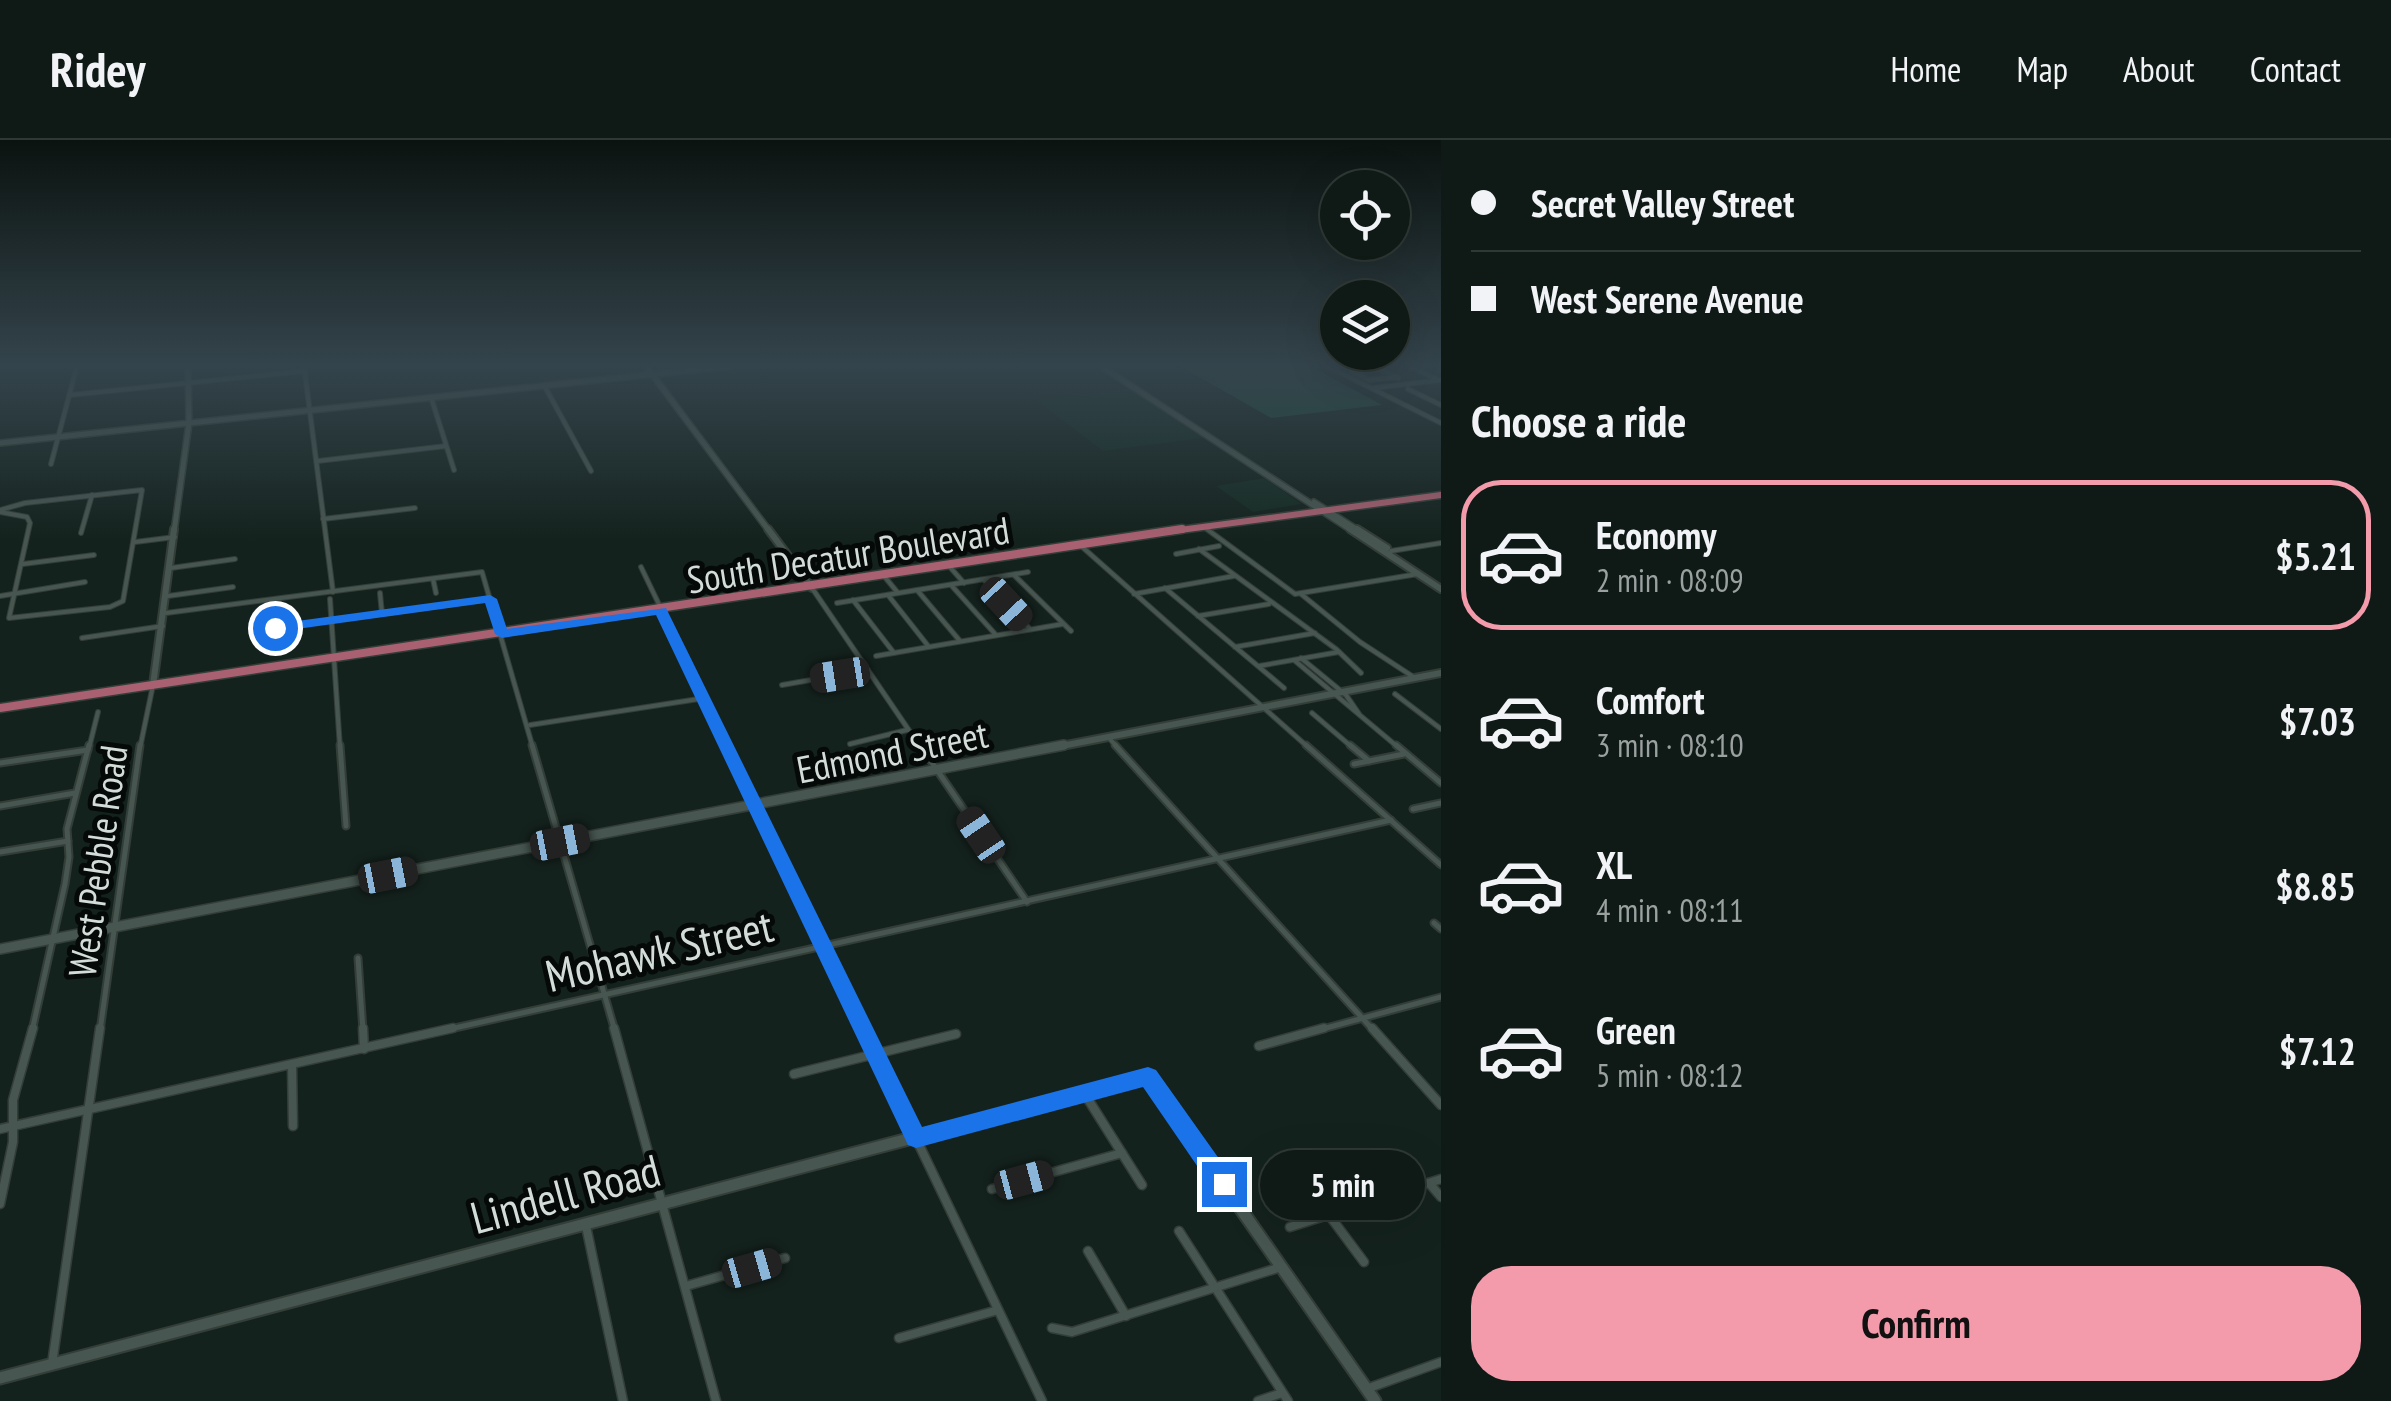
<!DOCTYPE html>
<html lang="en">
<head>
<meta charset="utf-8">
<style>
  body { margin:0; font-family:"PT Sans Narrow",sans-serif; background:#1d2723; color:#f1f3f6; height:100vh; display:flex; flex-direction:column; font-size:38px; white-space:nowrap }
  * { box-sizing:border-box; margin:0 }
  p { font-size:32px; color:#9ba1a1 }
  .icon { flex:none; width:55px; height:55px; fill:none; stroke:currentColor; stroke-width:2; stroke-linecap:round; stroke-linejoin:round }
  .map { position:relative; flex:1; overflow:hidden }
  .sheet { display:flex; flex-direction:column; background:#0f1a16; width:950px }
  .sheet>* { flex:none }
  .hud { display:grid; align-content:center; height:220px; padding:0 30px; background:#0f1a16 }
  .buttons { position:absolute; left:1320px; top:30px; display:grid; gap:20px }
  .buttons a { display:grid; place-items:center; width:90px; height:90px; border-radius:50%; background:#0f1a16; box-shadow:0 10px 40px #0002,0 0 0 2px #2f3835; font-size:50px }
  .end { position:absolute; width:45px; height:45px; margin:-22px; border:12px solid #1a73e8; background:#fff; box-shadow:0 0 0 5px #fff }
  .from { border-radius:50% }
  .bubble { position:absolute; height:70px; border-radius:35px; background:#0f1a16; box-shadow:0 10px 40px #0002,0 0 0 2px #2f3835; font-size:32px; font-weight:600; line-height:70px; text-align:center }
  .car { position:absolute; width:30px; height:60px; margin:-30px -15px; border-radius:12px; box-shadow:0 0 8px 2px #0007; background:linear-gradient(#222 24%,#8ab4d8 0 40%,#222 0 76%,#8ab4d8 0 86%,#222 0) }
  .hud b { display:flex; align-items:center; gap:35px; height:95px; font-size:38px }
  .hud b+b { border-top:2px solid #2f3835 }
  .hud i { width:25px; height:25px; background:#f1f3f6 }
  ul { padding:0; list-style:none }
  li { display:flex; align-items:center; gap:30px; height:150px; margin:0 20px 15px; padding:0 10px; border:5px solid transparent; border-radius:40px }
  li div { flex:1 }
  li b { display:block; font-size:38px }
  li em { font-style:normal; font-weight:600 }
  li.selected { border-color:#f39aab }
  li>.icon { width:90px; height:90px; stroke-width:1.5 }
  h2 { padding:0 30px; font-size:45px; line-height:120px }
  .primary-button { display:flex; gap:20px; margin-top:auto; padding:20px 30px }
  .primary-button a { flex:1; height:115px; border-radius:40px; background:#f39aab; color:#111; font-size:40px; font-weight:600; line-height:115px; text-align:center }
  header { display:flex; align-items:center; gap:60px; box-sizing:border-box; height:140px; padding:0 50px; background:#0f1a16; border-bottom:2px solid #2f3835 }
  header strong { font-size:48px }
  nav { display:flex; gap:55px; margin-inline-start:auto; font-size:35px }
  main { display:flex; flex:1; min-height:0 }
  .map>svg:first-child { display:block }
</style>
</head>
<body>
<header>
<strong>Ridey</strong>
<nav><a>Home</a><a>Map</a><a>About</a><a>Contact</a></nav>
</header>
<main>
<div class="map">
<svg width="1441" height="1261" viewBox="0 0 1441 1261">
  <rect width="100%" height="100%" fill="#14221d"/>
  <g fill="#152b23">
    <path d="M1132,249L1204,298L1103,311L1036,260Z"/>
    <path d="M1264,338L1302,364L1253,372L1216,346Z"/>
  </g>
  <path fill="#1d493a" d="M1180,226H1310L1382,265L1271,278Z"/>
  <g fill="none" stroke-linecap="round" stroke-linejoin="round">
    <defs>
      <g id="minor-far2">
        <path d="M304,226L333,452"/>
        <path d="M1327,226L1441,283"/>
        <path d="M1374,226L1398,238"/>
        <path d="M1409,226L1438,240"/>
        <path d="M1352,232L1369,240L1398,237"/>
        <path d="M1352,232L1379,228"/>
        <path d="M544,245L591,331"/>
        <path d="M1374,248L1441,240"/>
        <path d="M1408,249L1441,265"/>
        <path d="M70,255L305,231"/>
        <path d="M431,257L454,330"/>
        <path d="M318,321L446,306"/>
        <path d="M51,324L77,226"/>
        <path d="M0,370L25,363L142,350L123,461L110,467L9,478L30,383L27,377L0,372"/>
        <path d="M323,379L415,368"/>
        <path d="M1204,387L1295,454L1418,434"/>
        <path d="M81,393L92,355"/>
        <path d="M135,402L175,397"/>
        <path d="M1080,405L1309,608"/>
        <path d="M1199,409L1336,509L1361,533"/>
        <path d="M1391,411L1441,403"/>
        <path d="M1176,414L1219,406"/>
        <path d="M23,424L94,415"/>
        <path d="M949,426L964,443"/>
        <path d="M641,427L728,608"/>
        <path d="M171,428L235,419"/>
        <path d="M1014,435L1071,491"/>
        <path d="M884,436L898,453"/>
        <path d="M433,439L436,453"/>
        <path d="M984,440L1030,489"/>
        <path d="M951,445L996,495"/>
        <path d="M812,448L921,608"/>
        <path d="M1165,448L1284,548"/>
        <path d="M917,450L960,501"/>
        <path d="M380,453L382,474"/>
        <path d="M1134,454L1234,436"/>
        <path d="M1301,454L1360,502L1415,538"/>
        <path d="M888,455L929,507"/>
        <path d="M0,456L85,442"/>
        <path d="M168,456L233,447"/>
        <path d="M330,459L340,608"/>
        <path d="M853,460L894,513"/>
        <path d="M837,463L1028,432"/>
        <path d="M275,466V488"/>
        <path d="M166,473L482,432L533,608"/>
        <path d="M1198,476L1269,464"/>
        <path d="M254,491L491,459"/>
        <path d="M82,498L163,486"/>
        <path d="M1235,507L1315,493"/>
        <path d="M876,516L1063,484"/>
        <path d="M1301,518L1346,555L1359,574"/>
        <path d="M1294,520L1399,608"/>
        <path d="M1259,526L1339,512"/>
        <path d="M782,545L868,530"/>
        <path d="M1395,554L1441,589"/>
        <path d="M1312,573L1353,608"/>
        <path d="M530,585L705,558"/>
        <path d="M1108,597L1118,608"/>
        <path d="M850,604L907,590"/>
        <path d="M89,608L98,572"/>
        <path d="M140,608L153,545"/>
      </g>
      <g id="minor-far1">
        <path d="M340,605L346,686"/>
        <path d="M532,605L615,891"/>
        <path d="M727,605L864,891"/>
        <path d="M920,605L1027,762"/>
        <path d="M1115,605L1374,891"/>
        <path d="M1306,605L1441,725"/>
        <path d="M1350,605L1369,621"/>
        <path d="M1396,605L1441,643"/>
        <path d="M0,623L88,610"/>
        <path d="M1354,624L1404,614"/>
        <path d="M0,666L75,653"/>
        <path d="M1413,669L1441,663"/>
        <path d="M0,712L68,701"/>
        <path d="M1434,783L1441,789"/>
        <path d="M358,818L363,891"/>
        <path d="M32,891L65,744L69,717L67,689L89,605"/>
        <path d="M100,891L140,605"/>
        <path d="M441,891L1391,680"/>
        <path d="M1315,891L1441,857"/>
      </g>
      <g id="minor">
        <path d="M363,888L364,909"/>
        <path d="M614,888L716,1261"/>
        <path d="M863,888L1042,1261"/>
        <path d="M1372,888L1441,965"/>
        <path d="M1259,906L1324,888"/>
        <path d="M292,926L293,986"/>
        <path d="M794,934L956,894"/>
        <path d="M1086,956L1142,1045"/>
        <path d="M0,989L453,888"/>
        <path d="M1429,1043L1441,1057"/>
        <path d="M992,1049L1122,1013"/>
        <path d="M0,1064L13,1002V960L33,888"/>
        <path d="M1329,1075L1364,1122"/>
        <path d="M586,1086L623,1261"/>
        <path d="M1290,1087L1441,1039"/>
        <path d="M1179,1091L1288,1261"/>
        <path d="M1088,1111L1126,1176"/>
        <path d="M686,1146L785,1118"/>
        <path d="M1052,1188L1072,1192L1278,1128"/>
        <path d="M899,1198L998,1170"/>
        <path d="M52,1224L100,888"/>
        <path d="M1369,1248L1441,1222"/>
        <path d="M1258,1261L1282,1253"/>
      </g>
      <g id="tertiary-far3">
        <path d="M646,226L770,392"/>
        <path d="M0,303L731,226"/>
        <path d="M174,392L189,283L188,226"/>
      </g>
      <g id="tertiary-far2">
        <path d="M768,389L812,448"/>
        <path d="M153,545L174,389"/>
        <path d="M1051,608L1441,533"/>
      </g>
      <path id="tertiary-far1" d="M0,809L1064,605"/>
      <path id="tertiary" d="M0,1238L1148,936L1375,1261"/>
      <g id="secondary-far1">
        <path d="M1101,226L1354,392"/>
        <path d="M1314,362L1361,392"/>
      </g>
      <g id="secondary">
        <path d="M1350,389L1441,449"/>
        <path d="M1357,389L1387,408"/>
      </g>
      <path id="primary-far1" d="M1165,392L1441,355"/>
      <path id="primary" d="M0,568L1182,389"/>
    </defs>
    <use href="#minor-far2" stroke="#343e39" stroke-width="6"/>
    <use href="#minor-far1" stroke="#343e39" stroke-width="9"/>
    <use href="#minor" stroke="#343e39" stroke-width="11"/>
    <use href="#tertiary-far3" stroke="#343e39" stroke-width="8"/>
    <use href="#tertiary-far2" stroke="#343e39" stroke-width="10"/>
    <use href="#tertiary-far1" stroke="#343e39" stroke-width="12"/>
    <use href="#tertiary" stroke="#343e39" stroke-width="15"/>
    <use href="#secondary-far1" stroke="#343e39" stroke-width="8"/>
    <use href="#secondary" stroke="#343e39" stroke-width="10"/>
    <use href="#primary-far1" stroke="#343e39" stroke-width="9"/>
    <use href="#primary" stroke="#343e39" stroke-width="11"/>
    <use href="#minor-far2" stroke="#475650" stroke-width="4"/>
    <use href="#minor-far1" stroke="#475650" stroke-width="5"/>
    <use href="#minor" stroke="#475650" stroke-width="8"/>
    <use href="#tertiary-far3" stroke="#475650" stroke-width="5"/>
    <use href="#tertiary-far2" stroke="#475650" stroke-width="6"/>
    <use href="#tertiary-far1" stroke="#475650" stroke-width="9"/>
    <use href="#tertiary" stroke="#475650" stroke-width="11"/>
    <use href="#secondary-far1" stroke="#475650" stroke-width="5"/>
    <use href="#secondary" stroke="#475650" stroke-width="6"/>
    <use href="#primary-far1" stroke="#a96070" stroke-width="6"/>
    <use href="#primary" stroke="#a96070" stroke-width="8"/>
  </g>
  <linearGradient id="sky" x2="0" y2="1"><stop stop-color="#0b1310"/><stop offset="0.56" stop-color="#34444c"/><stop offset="1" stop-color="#34444c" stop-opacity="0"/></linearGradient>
  <rect width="1441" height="402" fill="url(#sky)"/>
  <path fill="#1a73e8" d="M490,455L497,459L507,489L666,468L922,987L1148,927L1156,930L1232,1037L1235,1044L1232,1052L1224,1055L1215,1052L1143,947L916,1008L908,1005L656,475L502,498L495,494L485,463L275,492L268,488L275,484Z"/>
  <g text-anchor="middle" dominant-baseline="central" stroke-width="10" stroke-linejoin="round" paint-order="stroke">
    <g font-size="38" fill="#d3dcd8" stroke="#050a08">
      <text transform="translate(848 414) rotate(-9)">South Decatur Boulevard</text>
      <text transform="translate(892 611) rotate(-11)">Edmond Street</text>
      <text transform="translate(97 721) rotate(-82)">West Pebble Road</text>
    </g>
    <g font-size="45" fill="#d3dcd8" stroke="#050a08">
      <text transform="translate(659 810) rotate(-13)">Mohawk Street</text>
      <text transform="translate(565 1053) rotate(-15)">Lindell Road</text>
    </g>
  </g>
</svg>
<div class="buttons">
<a><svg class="icon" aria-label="locate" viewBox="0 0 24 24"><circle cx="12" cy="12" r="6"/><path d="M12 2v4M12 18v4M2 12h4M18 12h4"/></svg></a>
<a><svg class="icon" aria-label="layers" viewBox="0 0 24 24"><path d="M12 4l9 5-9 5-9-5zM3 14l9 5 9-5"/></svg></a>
</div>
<i class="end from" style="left:275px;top:488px"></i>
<i class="end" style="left:1224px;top:1044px"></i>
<div class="bubble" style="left:1260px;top:1010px;width:165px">5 min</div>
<i class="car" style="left:1006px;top:464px;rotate:137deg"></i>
<i class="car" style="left:840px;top:535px;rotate:261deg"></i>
<i class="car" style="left:981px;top:695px;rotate:326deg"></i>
<i class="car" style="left:560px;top:702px;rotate:79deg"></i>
<i class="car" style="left:388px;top:735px;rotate:79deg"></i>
<i class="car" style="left:1024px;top:1040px;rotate:75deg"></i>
<i class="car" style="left:752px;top:1128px;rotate:74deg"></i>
</div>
<section class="sheet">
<div class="hud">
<b><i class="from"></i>Secret Valley Street</b>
<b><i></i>West Serene Avenue</b>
</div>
<h2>Choose a ride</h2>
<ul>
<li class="selected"><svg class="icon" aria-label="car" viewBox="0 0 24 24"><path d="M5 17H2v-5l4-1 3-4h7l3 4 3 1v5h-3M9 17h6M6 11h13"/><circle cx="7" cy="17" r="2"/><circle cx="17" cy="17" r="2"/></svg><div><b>Economy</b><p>2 min · 08:09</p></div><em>$5.21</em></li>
<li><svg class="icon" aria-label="car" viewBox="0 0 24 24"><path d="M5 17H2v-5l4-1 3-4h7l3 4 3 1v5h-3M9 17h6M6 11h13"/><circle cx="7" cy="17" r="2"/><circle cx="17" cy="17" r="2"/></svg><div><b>Comfort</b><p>3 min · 08:10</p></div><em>$7.03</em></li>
<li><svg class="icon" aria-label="car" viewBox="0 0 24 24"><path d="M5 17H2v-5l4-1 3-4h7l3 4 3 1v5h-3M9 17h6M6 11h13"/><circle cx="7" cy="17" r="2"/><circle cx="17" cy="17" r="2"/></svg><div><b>XL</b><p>4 min · 08:11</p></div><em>$8.85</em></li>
<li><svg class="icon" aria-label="car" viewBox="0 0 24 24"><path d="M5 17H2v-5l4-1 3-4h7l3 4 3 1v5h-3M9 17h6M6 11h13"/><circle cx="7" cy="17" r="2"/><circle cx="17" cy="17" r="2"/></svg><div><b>Green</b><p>5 min · 08:12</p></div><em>$7.12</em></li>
</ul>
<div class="primary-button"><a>Confirm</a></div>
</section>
</main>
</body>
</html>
